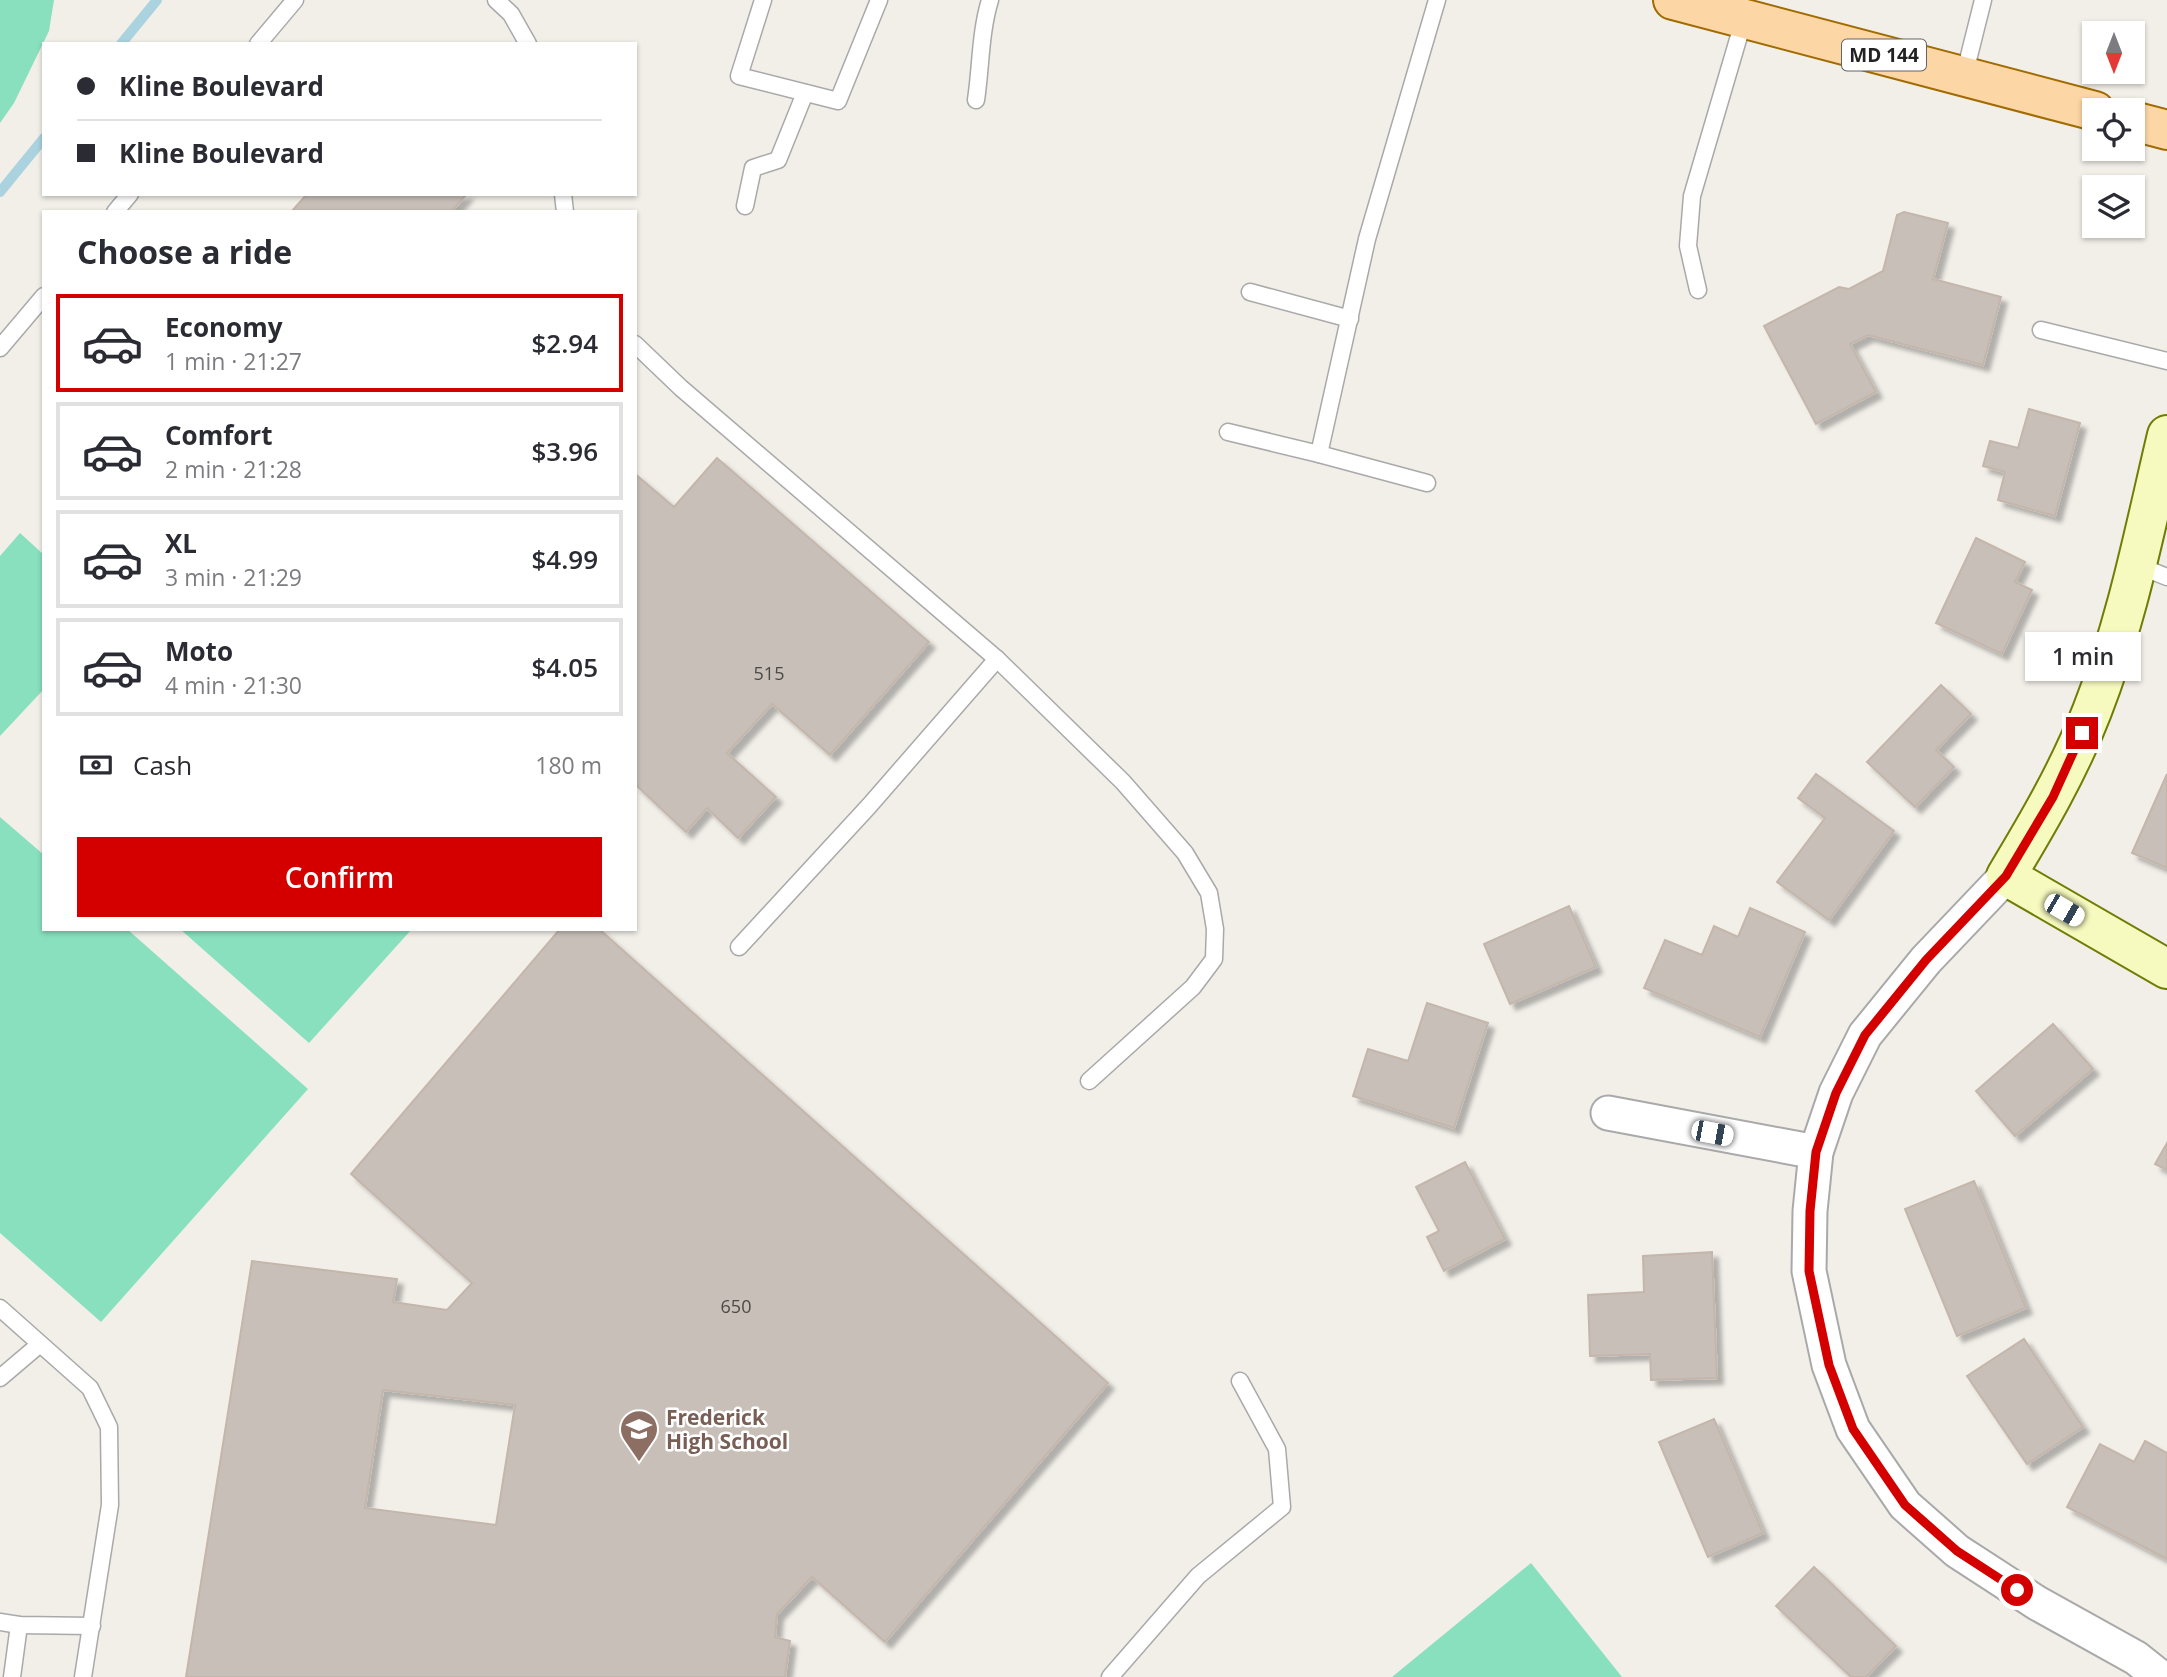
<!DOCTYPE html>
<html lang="en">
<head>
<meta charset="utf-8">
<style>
  body { margin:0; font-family:"Open Sans",sans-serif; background:#f2f2f3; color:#2b2b33; height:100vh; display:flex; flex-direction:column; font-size:26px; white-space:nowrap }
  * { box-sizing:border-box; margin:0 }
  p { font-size:23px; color:#7c7c81 }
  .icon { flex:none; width:38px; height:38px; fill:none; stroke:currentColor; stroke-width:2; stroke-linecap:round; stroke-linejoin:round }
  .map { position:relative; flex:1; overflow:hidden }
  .side { position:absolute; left:42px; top:210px; width:595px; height:721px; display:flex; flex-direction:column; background:#fff; border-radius:0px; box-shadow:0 2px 5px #0004 }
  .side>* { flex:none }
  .top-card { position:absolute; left:42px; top:42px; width:595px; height:154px; border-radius:0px; box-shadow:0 2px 5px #0004; display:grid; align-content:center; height:154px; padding:0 35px; background:#fff }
  .needle { width:46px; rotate:180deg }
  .controls { position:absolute; left:2082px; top:21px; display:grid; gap:14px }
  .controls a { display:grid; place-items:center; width:63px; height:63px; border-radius:0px; background:#fff; box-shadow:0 2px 5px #0004; font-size:35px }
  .end { position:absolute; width:32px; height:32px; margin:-16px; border:9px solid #d40000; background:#fff; box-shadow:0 0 0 4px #fff }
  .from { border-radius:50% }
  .bubble { position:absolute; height:49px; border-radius:0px; background:#fff; box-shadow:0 2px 5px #0004; font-size:23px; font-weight:600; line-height:49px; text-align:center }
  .car { position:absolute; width:21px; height:42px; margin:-21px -10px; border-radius:9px; box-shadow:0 0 5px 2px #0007; background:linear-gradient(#fff 24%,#345 0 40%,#fff 0 76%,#345 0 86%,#fff 0) }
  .top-card b { display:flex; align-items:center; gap:24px; height:66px; font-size:26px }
  .top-card b+b { border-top:2px solid #e1e1e2 }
  .top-card i { width:18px; height:18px; background:#2b2b33 }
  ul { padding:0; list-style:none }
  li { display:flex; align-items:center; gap:21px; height:98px; margin:0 14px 10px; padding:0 21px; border:4px solid #e1e1e2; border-radius:0px }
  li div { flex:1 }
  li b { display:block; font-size:26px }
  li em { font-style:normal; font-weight:600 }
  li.active { border-color:#d40000 }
  li>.icon { width:63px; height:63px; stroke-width:1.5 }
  h2 { padding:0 35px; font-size:32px; line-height:84px }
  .pay { display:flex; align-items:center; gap:18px; height:77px; padding:0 35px; font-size:26px }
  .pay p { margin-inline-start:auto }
  .cta { display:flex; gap:14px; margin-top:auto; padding:14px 35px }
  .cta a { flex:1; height:80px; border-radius:0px; background:#d40000; color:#fff; font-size:28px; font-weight:600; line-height:80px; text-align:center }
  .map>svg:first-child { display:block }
</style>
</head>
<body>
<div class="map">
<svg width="2167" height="1677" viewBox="0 0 2167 1677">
  <defs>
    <filter id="shadow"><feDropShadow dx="6" dy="6" stdDeviation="2" flood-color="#0004"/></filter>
  </defs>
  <rect width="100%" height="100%" fill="#f2efe9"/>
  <g fill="#88e0be">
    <path d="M0,0H54L49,31L14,103L0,123Z"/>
    <path d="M20,533L44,555V689L0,736V556Z"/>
    <path d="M0,817L44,855V929H127L308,1089L101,1322L0,1233Z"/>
    <path d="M180,929H412L309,1043Z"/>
    <path d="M1531,1563L1622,1677H1392Z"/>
  </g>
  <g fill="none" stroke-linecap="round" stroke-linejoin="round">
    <g stroke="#aad3df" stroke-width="10">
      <path d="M121,44L157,0"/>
      <path d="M0,192L44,138"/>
    </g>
  </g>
  <g fill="#c7bfb8" stroke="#c4b6ab" stroke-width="2" fill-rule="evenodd" filter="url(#shadow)">
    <path d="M307,194H467L451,212H291Z"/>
    <path d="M1904,212L1948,223L1933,279L2001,297L1983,365L1868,335L1850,344L1876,392L1816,424L1764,326L1839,287L1849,289L1883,271L1897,215Z"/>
    <path d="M2029,409L2080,423L2055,516L1998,500L2005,472L1983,466L1990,441L2018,448Z"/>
    <path d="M717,458L929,642L830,755L772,704L727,753L776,797L738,838L707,808L686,832L635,784V474L674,507Z"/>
    <path d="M1976,538L2025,562L2015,582L2032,590L2002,654L1936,623Z"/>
    <path d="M1941,685L1971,714L1936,750L1954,767L1915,807L1867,762Z"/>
    <path d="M1816,774L1894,831L1829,920L1777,882L1825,818L1798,798Z"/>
    <path d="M2167,774V868L2132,853Z"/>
    <path d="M1569,906L1596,967L1510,1004L1484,944Z"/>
    <path d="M1750,908L1805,932L1760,1037L1644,988L1665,940L1702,955L1714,926L1738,937Z"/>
    <path d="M560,929H599L1108,1383L885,1642L812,1577L777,1614L775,1637L790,1641L785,1677H186L252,1261L397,1279L393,1302L447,1310L472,1283L351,1174ZM383,1390L515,1405L496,1525L365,1508Z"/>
    <path d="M1427,1003L1488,1023L1454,1128L1353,1096L1368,1049L1408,1061Z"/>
    <path d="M2053,1024L2093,1069L2015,1136L1976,1091Z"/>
    <path d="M2167,1143V1170L2155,1164Z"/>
    <path d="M1465,1162L1505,1239L1444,1271L1427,1237L1439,1231L1416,1187Z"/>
    <path d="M1974,1181L2026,1308L1957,1336L1905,1209Z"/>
    <path d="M1712,1252L1717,1378L1651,1380L1650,1354L1590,1356L1588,1295L1644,1292L1643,1256Z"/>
    <path d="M2024,1339L2083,1427L2027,1464L1967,1376Z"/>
    <path d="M1714,1419L1763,1533L1708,1557L1659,1442Z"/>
    <path d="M2145,1441L2167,1453V1559L2067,1507L2100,1444L2134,1462Z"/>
    <path d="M1814,1567L1896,1646L1866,1677H1851L1776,1606Z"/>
  </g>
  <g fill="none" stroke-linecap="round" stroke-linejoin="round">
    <defs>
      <g id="lane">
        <path d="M496,0L511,14L528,44"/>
        <path d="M763,0L739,76L838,101L879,0"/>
        <path d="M258,44L295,0"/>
        <path d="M1964,76L1983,0"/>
        <path d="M976,100C981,67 980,33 990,0"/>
        <path d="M563,194L565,212"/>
        <path d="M745,206L753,168L778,160L805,93"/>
        <path d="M115,212L130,194"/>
        <path d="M1698,290L1688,246L1692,196L1744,19"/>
        <path d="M1250,292L1350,319"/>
        <path d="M2041,330L2167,361"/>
        <path d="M635,344L681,388L997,659L1123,782L1185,853L1209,893L1215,929L1214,959L1193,987L1089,1081"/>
        <path d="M0,348L44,296"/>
        <path d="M1228,432L1319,454L1367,239L1437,0"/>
        <path d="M1319,454L1427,483"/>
        <path d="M2137,565L2167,577"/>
        <path d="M739,947L869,806L997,659"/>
        <path d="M0,1308L90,1388L109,1427L110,1505L83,1677"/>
        <path d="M0,1378L40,1344"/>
        <path d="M0,1622L19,1625L92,1626"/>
        <path d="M12,1677L19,1625"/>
        <path d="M1110,1677L1198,1576L1282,1507L1277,1449L1240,1381"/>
      </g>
      <g id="street">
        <path d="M2006,876L1926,960L1865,1035L1836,1093L1816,1152L1810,1211L1809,1271L1829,1365L1853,1429L1905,1505L1957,1551L2037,1603L2136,1658L2160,1677"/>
        <path d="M1608,1113L1816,1152"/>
      </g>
      <path id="secondary" d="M2167,435C2145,528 2127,622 2092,711C2069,770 2038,823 2006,876L2167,969"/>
      <g id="primary">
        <path d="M1673,0L2095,111"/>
        <path d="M2133,121L2167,130"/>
      </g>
    </defs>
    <use href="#lane" stroke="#a9a9a9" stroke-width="19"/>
    <use href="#street" stroke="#a9a9a9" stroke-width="37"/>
    <use href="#secondary" stroke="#707d05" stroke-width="42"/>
    <use href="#primary" stroke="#a06b00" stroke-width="42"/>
    <use href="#lane" stroke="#fff" stroke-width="16"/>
    <use href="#street" stroke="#fff" stroke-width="33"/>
    <use href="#secondary" stroke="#f7fabf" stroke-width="38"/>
    <use href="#primary" stroke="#fcd6a4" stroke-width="38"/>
  </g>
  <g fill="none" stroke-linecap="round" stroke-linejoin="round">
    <path stroke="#d40000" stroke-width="9" d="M2017,1590L1957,1551L1905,1505L1853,1429L1829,1365L1809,1271L1810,1211L1816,1152L1836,1093L1865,1035L1926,960L2006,876L2053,797L2082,733"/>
  </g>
  <defs>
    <symbol id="school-pin" viewBox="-11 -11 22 30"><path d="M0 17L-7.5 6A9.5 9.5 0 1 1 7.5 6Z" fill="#8d6e63" stroke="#fff"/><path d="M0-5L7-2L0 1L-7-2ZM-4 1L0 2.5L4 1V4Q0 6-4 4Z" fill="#fff"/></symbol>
  </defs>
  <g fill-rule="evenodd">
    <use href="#school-pin" x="617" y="1407" width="44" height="60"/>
  </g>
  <g text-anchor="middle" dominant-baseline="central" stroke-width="5" stroke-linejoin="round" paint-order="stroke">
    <g font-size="18" fill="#4b4948">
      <text x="769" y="673">515</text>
      <text x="736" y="1306">650</text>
    </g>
    <rect fill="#fff" stroke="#646464" stroke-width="2" x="1842" y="39.5" width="84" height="31" rx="5"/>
    <g font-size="19" font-weight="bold" fill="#222">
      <text x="1884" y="55">MD 144</text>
    </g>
    <g font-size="21" font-weight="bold" fill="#785e54" stroke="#fff" text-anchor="start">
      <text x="666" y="1417">Frederick<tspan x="666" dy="24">High School</tspan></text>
    </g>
  </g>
</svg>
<div class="controls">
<a><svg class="needle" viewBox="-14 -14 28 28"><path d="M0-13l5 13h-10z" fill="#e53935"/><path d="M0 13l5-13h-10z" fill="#7c7c81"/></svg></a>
<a><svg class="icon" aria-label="locate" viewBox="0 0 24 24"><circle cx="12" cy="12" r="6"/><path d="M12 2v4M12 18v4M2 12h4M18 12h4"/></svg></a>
<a><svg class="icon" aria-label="layers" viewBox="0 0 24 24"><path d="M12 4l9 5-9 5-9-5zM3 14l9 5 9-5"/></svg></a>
</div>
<i class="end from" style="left:2017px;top:1590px"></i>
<i class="end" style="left:2082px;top:733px"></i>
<div class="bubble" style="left:2025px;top:632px;width:116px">1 min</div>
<i class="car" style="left:2064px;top:910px;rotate:120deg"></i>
<i class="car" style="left:1712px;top:1133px;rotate:101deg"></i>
<div class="top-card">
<b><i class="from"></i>Kline Boulevard</b>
<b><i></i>Kline Boulevard</b>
</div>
<section class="side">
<h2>Choose a ride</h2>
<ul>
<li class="active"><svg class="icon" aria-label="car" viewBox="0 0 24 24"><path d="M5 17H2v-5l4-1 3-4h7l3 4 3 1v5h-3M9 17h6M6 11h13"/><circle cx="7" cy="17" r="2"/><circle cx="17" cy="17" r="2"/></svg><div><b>Economy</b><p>1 min · 21:27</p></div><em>$2.94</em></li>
<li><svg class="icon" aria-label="car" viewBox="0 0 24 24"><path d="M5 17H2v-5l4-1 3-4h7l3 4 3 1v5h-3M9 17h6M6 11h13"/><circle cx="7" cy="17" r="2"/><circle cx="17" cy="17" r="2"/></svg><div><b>Comfort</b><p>2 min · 21:28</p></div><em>$3.96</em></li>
<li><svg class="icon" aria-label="car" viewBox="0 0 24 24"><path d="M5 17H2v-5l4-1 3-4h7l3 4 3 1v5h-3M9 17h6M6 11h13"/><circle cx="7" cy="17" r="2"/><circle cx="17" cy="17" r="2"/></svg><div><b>XL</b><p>3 min · 21:29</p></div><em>$4.99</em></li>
<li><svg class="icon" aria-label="car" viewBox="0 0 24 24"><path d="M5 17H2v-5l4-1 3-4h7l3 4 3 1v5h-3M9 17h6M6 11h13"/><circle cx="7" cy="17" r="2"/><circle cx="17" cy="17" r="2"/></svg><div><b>Moto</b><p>4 min · 21:30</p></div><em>$4.05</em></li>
</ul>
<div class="pay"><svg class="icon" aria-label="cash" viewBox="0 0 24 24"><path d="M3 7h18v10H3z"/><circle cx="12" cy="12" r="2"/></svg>Cash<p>180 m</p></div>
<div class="cta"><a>Confirm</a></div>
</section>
</div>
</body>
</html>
